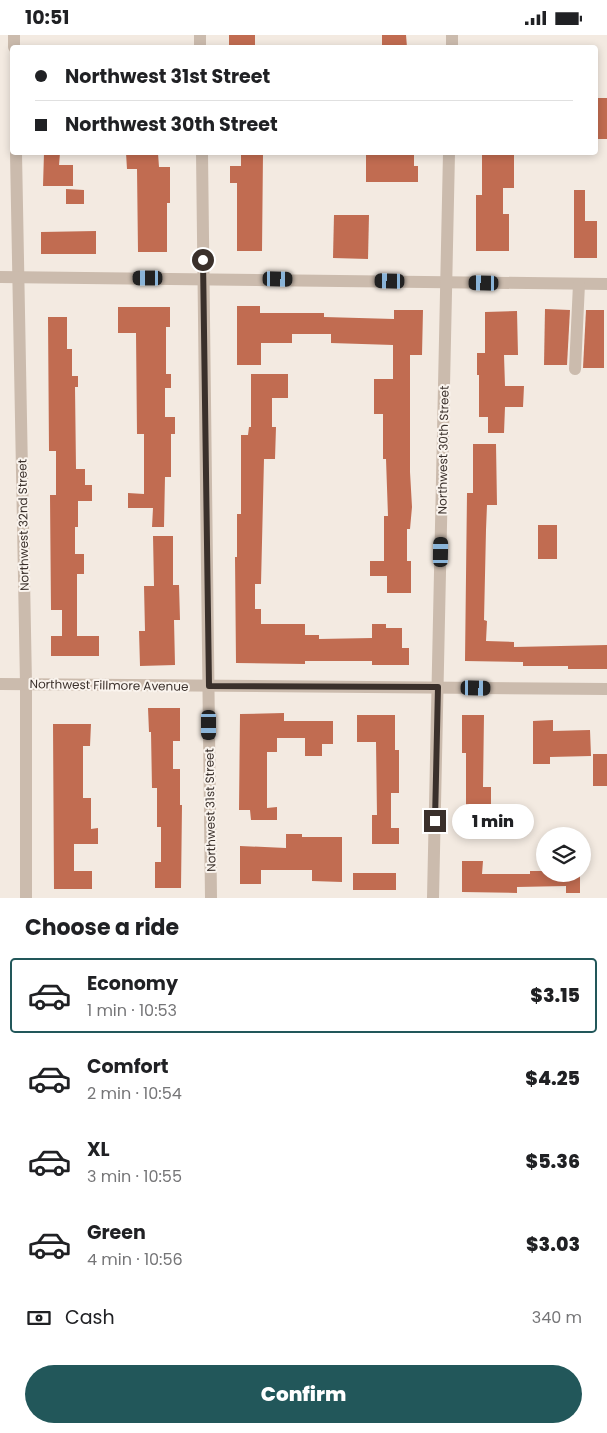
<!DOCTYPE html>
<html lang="en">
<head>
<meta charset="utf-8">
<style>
  body { margin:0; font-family:Poppins,sans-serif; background:#f2f2f2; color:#202124; height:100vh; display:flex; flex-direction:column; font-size:19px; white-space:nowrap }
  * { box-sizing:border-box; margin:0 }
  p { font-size:16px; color:#757577 }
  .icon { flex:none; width:28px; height:28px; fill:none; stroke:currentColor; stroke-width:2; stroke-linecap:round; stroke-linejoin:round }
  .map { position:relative; height:863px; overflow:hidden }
  .panel { display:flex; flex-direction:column; background:#fff; flex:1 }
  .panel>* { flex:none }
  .top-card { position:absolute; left:10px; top:10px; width:588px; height:110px; border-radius:5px; box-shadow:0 2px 8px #0003; display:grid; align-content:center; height:110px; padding:0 25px; background:#fff }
  .tools { position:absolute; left:536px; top:792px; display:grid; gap:10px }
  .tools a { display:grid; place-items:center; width:55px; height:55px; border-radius:50%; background:#fff; box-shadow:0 2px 8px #0003; font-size:25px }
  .end { position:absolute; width:22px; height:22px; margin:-11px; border:6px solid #3a302b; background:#fff; box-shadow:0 0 0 2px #fff }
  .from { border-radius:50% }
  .bubble { position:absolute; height:35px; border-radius:18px; background:#fff; box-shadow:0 2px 8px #0003; font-size:16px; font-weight:800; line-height:35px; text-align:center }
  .car { position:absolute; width:15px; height:30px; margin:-15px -8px; border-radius:6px; box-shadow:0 0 4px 1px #0007; background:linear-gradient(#222 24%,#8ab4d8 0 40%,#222 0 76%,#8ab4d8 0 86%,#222 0) }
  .top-card b { display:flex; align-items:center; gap:18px; height:48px; font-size:19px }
  .top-card b+b { border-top:1px solid #e0e0e0 }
  .top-card i { width:12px; height:12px; background:#202124 }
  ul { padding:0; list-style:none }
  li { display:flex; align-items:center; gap:15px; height:75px; margin:0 10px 8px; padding:0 15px; border:2px solid transparent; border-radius:5px }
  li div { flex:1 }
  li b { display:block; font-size:19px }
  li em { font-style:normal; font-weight:800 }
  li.selected { border-color:#22575a }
  li>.icon { width:45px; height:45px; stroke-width:1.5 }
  h2 { padding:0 25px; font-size:22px; line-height:60px }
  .pay { display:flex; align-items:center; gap:12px; height:55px; padding:0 25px; font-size:19px }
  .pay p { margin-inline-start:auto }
  .button { display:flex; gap:10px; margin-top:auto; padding:10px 25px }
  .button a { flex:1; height:58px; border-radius:30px; background:#22575a; color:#fff; font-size:20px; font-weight:800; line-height:58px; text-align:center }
  .status { display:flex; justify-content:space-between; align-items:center; height:35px; padding:0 25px; background:#fff; direction:ltr }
  .status svg { height:14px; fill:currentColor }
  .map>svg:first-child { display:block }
</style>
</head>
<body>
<div class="status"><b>10:51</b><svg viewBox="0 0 49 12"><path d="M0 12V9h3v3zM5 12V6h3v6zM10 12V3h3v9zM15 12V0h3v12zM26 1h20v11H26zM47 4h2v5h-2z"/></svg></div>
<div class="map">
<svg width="607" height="863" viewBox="0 0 607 863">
  <rect width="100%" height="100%" fill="#f3eae1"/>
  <g fill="#c16c51">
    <rect x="229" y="0" width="26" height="12"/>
    <path d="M382,0H406L407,12H382Z"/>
    <rect x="595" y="63" width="12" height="41"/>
    <path d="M44,118H60L59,130H73V151H43Z"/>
    <path d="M126,118H158L159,132H170V168H167V217H138L137,134H127Z"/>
    <path d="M241,118H263L262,216H237V148H230V131H241Z"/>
    <path d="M366,118H414V131H418V147H366Z"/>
    <path d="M482,118H514V153H503V179H509V216H476V160H482Z"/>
    <path d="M66,154L84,155V169H66Z"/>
    <path d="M574,155H585V186H597V223H574Z"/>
    <path d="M334,180H369L368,224L333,223Z"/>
    <path d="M96,196V219H41V197Z"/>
    <path d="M237,271H260V278H324V282L394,284V275H423L422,320H410V437L412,472L410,494H407V526H411V558H387V541H370V526H384V481H388L386,424H383V379H374V344H393V310L331,308V299H292V308H261V330H237Z"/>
    <path d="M118,272H170V292H166V339H171V353H165V382H175V399H171V442H165L164,492H152L153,473H128V458L144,459V399H137L136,298H118Z"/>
    <path d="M545,274L570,275L567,330H544Z"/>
    <path d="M586,275H604V333H583Z"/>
    <path d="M517,276L518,320H504L505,351H524L523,372H505L504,398H488V382H479V340H477V318H485V277Z"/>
    <path d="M48,282H67V314H72V341H78V352H75L76,434H85V450H92V466H78V492H75V519H84V539H77V601H99V621H51V601H62V575H51L50,460H56V416H49Z"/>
    <path d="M251,339H288V363H272V392H276L275,424H264L261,549H255V574H261V589H305V600H319V604L372,603V589H386V593H402V613H409V630H372V626H305V629L236,628L235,522H237V479H241V400H248L249,392H251Z"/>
    <path d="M473,409H496L497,470H487L486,495L484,585L487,586L486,606L514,607V612L607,610V634H568V631H523V627L465,626L467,458H473Z"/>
    <rect x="538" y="490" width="19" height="34"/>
    <path d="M153,501H173V550H179L180,585H174L175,630L140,631L139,596H145L144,551H154Z"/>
    <path d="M148,673H180V706H173V734H180V770H182L181,853H155V827H161V792H157V753H152L151,697H149Z"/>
    <path d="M284,678V686H333V709H322V721H305V703H277V717H267V773L277,772V785H251L250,775H239L240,679Z"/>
    <path d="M357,680H395V715H399V758H391V793H399V809H372V780H377L376,707H357Z"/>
    <path d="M462,680H484L483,752H491V779H466V718H462Z"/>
    <path d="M553,685V696L590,695L591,721L550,722V729H533V686Z"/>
    <path d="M53,689H91L90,711H83V763H91V794L98,793V809H74V836H92V854H54Z"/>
    <rect x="593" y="719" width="14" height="32"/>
    <path d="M286,799H302V802H342V847L312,846V835H261V849H240V811L286,813Z"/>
    <path d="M462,826H483L482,839H530V836H545V839H580V858H566V851L517,852V858L462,857Z"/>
    <rect x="353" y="838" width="43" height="17"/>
  </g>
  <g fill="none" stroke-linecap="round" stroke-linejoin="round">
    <g stroke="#cbbbad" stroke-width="12">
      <path d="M14,0V12"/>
      <path d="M200,0V12"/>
      <path d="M452,12V0"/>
      <path d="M16,118L26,649V863"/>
      <path d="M202,118L211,863"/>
      <path d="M0,242L607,249"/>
      <path d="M575,334L579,249"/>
      <path d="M0,649L607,654"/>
      <path d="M433,863L449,118"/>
    </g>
  </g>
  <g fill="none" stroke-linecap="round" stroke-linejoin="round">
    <path stroke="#3a302b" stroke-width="6" d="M203,225L209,651L438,652L435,786"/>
  </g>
  <g text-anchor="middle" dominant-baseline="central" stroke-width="4" stroke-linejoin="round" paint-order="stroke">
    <g font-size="12" fill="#3a302b" stroke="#faf4ee">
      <text transform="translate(443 415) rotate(-89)">Northwest 30th Street</text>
      <text transform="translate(23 490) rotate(-91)">Northwest 32nd Street</text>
      <text transform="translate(109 650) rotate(1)">Northwest Fillmore Avenue</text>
      <text transform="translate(210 775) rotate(-91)">Northwest 31st Street</text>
    </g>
  </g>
</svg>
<div class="tools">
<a><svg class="icon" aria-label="layers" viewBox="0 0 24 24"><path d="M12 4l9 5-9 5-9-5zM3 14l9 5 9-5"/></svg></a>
</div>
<i class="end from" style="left:203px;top:225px"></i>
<i class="end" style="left:435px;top:786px"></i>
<div class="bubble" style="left:452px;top:769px;width:82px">1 min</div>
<i class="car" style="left:148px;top:243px;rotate:270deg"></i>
<i class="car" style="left:278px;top:244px;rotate:91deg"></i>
<i class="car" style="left:390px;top:246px;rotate:271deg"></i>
<i class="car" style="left:484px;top:248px;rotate:271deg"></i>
<i class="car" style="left:441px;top:517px;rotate:1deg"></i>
<i class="car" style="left:476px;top:653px;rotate:91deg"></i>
<i class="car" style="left:209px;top:690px;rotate:180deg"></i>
<div class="top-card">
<b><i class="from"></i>Northwest 31st Street</b>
<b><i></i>Northwest 30th Street</b>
</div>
</div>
<section class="panel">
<h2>Choose a ride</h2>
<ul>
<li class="selected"><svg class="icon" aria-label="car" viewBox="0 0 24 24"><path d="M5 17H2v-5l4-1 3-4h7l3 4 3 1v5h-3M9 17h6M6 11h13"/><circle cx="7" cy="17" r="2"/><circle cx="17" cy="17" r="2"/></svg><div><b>Economy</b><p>1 min · 10:53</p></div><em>$3.15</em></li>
<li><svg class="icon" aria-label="car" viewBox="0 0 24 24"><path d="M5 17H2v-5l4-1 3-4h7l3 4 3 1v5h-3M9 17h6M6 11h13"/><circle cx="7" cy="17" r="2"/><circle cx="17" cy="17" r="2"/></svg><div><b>Comfort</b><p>2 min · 10:54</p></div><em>$4.25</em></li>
<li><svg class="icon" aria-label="car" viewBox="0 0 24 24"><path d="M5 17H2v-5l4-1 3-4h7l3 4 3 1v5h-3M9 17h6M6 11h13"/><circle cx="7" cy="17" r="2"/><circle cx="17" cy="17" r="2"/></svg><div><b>XL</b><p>3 min · 10:55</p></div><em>$5.36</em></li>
<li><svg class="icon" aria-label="car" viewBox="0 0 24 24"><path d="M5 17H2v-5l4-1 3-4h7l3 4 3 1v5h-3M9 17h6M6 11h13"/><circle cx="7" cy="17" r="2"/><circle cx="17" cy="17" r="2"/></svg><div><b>Green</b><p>4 min · 10:56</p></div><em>$3.03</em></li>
</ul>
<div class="pay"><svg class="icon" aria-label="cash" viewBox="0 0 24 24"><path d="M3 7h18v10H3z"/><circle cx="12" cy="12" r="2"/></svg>Cash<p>340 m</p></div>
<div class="button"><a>Confirm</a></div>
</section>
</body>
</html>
